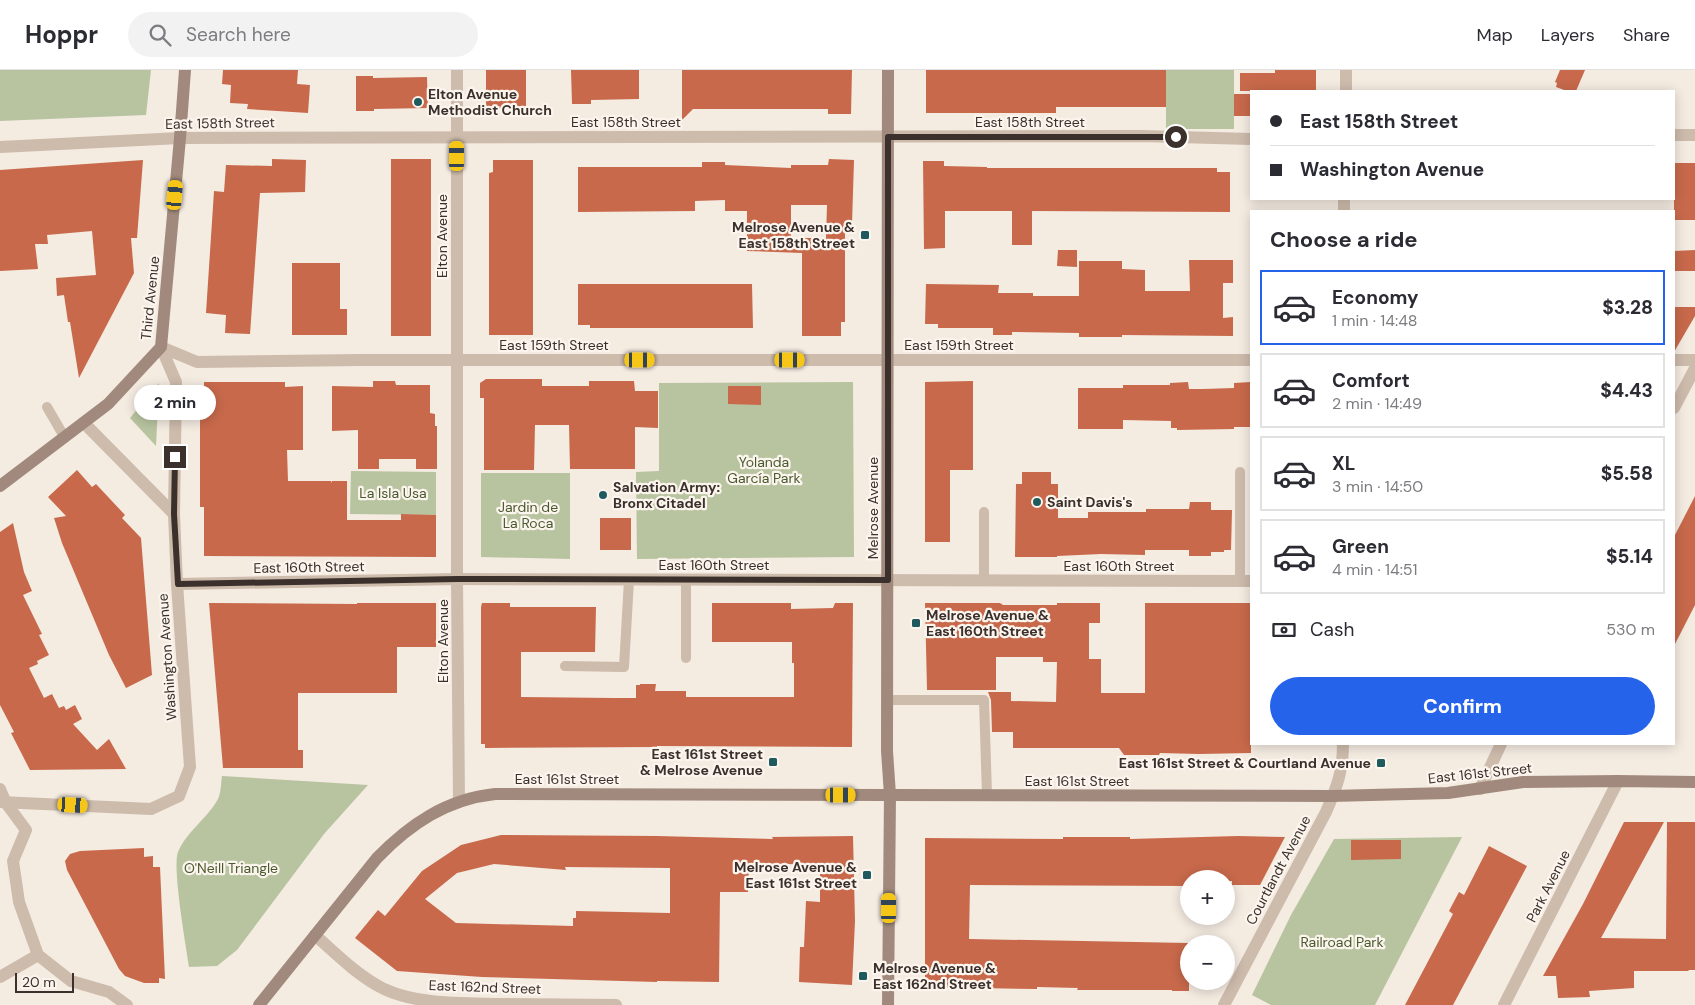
<!DOCTYPE html>
<html lang="en">
<head>
<meta charset="utf-8">
<style>
  body { margin:0; font-family:"DM Sans",sans-serif; background:#f2f2f3; color:#2b2b33; height:100vh; display:flex; flex-direction:column; font-size:19px; white-space:nowrap }
  * { box-sizing:border-box; margin:0 }
  p { font-size:16px; color:#7c7c81 }
  .icon { flex:none; width:28px; height:28px; fill:none; stroke:currentColor; stroke-width:2; stroke-linecap:round; stroke-linejoin:round }
  .map { position:relative; flex:1; overflow:hidden }
  .panel { position:absolute; left:1250px; top:140px; width:425px; height:535px; display:flex; flex-direction:column; background:#fff; border-radius:0px; box-shadow:0 2px 12px #0003 }
  .panel>* { flex:none }
  .guide { position:absolute; left:1250px; top:20px; width:425px; height:110px; border-radius:0px; box-shadow:0 2px 12px #0003; display:grid; align-content:center; height:110px; padding:0 20px; background:#fff }
  .buttons { position:absolute; left:1180px; top:800px; display:grid; gap:10px }
  .buttons a { display:grid; place-items:center; width:55px; height:55px; border-radius:50%; background:#fff; box-shadow:0 2px 12px #0003; font-size:25px }
  .scale { position:absolute; left:15px; bottom:12px; width:59px; box-sizing:border-box; padding-left:5px; border:2px solid #3b302b; border-top:0; font-size:14px; line-height:18px; white-space:nowrap; color:#3b302b; -webkit-text-stroke:4px #fbf5ee; paint-order:stroke }
  .end { position:absolute; width:22px; height:22px; margin:-11px; border:6px solid #3b302b; background:#fff; box-shadow:0 0 0 2px #fff }
  .from { border-radius:50% }
  .bubble { position:absolute; height:35px; border-radius:18px; background:#fff; box-shadow:0 2px 12px #0003; font-size:16px; font-weight:800; line-height:35px; text-align:center }
  .car { position:absolute; width:15px; height:30px; margin:-15px -8px; border-radius:6px; box-shadow:0 0 4px 1px #0007; background:linear-gradient(#f5c518 24%,#345 0 40%,#f5c518 0 76%,#345 0 86%,#f5c518 0) }
  .guide b { display:flex; align-items:center; gap:18px; height:48px; font-size:19px }
  .guide b+b { border-top:1px solid #e1e1e2 }
  .guide i { width:12px; height:12px; background:#2b2b33 }
  ul { padding:0; list-style:none }
  li { display:flex; align-items:center; gap:15px; height:75px; margin:0 10px 8px; padding:0 10px; border:2px solid #e1e1e2; border-radius:0px }
  li div { flex:1 }
  li b { display:block; font-size:19px }
  li em { font-style:normal; font-weight:800 }
  li.active { border-color:#2563eb }
  li>.icon { width:45px; height:45px; stroke-width:1.5 }
  h2 { padding:0 20px; font-size:22px; line-height:60px }
  .pay { display:flex; align-items:center; gap:12px; height:55px; padding:0 20px; font-size:19px }
  .pay p { margin-inline-start:auto }
  .button { display:flex; gap:10px; margin-top:auto; padding:10px 20px }
  .button a { flex:1; height:58px; border-radius:30px; background:#2563eb; color:#fff; font-size:20px; font-weight:800; line-height:58px; text-align:center }
  header { display:flex; align-items:center; gap:30px; box-sizing:border-box; height:70px; padding:0 25px; background:#fff; border-bottom:1px solid #e1e1e2 }
  header strong { font-size:24px }
  nav { display:flex; gap:28px; margin-inline-start:auto; font-size:18px }
  .search { width:350px; height:45px; background:#f2f2f3; display:flex; align-items:center; gap:12px; box-sizing:border-box; padding:0 18px; border-radius:28px; color:#7c7c81; font-size:19px }
  .map>svg:first-child { display:block }
</style>
</head>
<body>
<header>
<strong>Hoppr</strong>
<div class="search"><svg class="icon" aria-label="search" viewBox="0 0 24 24"><circle cx="10" cy="10" r="6"/><path d="M15 15l6 6"/></svg>Search here</div>
<nav><a>Map</a><a>Layers</a><a>Share</a></nav>
</header>
<div class="map">
<svg width="1695" height="935" viewBox="0 0 1695 935">
  <rect width="100%" height="100%" fill="#f4ebe1"/>
  <g fill="#b8c4a0">
    <path d="M0,0H151L146,45L0,51Z"/>
    <rect x="1166" y="0" width="68" height="59"/>
    <path d="M853,312L854,487L637,489L636,402L659,401V313Z"/>
    <path d="M159,313L156,376L130,348Z"/>
    <path d="M351,401L436,402V445L350,444Z"/>
    <path d="M481,403H570V489L481,487Z"/>
    <path d="M222,706L368,715L324,764L237,880L217,896L189,897C186,876 172,797 178,782C187,761 207,749 218,729C221,723 221,713 222,706Z"/>
    <path d="M1462,767L1375,935H1271L1252,925L1291,845L1334,769Z"/>
  </g>
  <g fill="#c8694b" fill-rule="evenodd">
    <path d="M223,0H298L297,14L310,15L308,43L247,39L248,34L230,33L231,15L222,14Z"/>
    <rect x="486" y="0" width="40" height="39"/>
    <path d="M571,0H639V29L591,30V34H572Z"/>
    <path d="M682,0H852L851,44H828V39H693L682,50Z"/>
    <path d="M926,0H1166V37H1056V43H926Z"/>
    <path d="M1275,0H1316V21H1240V3H1275Z"/>
    <path d="M1560,0H1585L1576,21H1567L1556,17L1557,13L1555,12Z"/>
    <path d="M356,6H373V8L427,7L428,38L374,39V41H356Z"/>
    <rect x="1234" y="24" width="17" height="22"/>
    <path d="M272,89L306,90L305,122L260,123L250,264L225,263L226,245L206,243L214,121L224,122L226,95L272,96Z"/>
    <rect x="391" y="89" width="40" height="177"/>
    <path d="M829,89L854,90L852,154H845V252H841V266H802V183L747,181V141H725V130L695,131V141L578,142V97H702V92H725V95L791,98V95H828ZM791,135H827L826,168H791Z"/>
    <path d="M143,90L137,168H131L134,203L79,308L70,252H68L64,225L57,226L56,208L96,205L92,161L47,165L48,174H35L38,199L0,201V100Z"/>
    <path d="M493,90H533V265H489V103L493,102Z"/>
    <path d="M923,91H944V96L987,97V98H1217V102H1230V142L1032,141V175H1012V141H945V178L924,179Z"/>
    <rect x="1674" y="93" width="21" height="57"/>
    <path d="M1058,180H1077V197L1057,196Z"/>
    <path d="M1695,180V201H1674V181Z"/>
    <path d="M1189,190H1233V213H1223V248L1233,247V266L1122,265V267H1079V263L1012,262V265H993V258H938V254H925L926,214L999,215L998,223H1033V226H1079V191H1122V199L1145,200V221H1190Z"/>
    <path d="M292,193H340V239H347V265H292Z"/>
    <path d="M578,214H752L753,258H590V255H578Z"/>
    <path d="M1674,237H1695V246L1674,282Z"/>
    <path d="M486,309H542V316H589V311H634L635,321H658V358L635,357V399H570L569,355H535L534,400H484V328H480V313Z"/>
    <path d="M373,311H395L396,315H430V343L435,344V356H437V399H416V389H379V399H358V360L332,361V316L373,317Z"/>
    <path d="M973,311V400H950V472H925V312Z"/>
    <path d="M204,312H285V317L303,316V380H287L288,411H331L332,413V411H347V450H401V444L436,445V487L204,486V437H200V332H204Z"/>
    <path d="M1188,312L1189,319H1203L1234,318V313L1251,312V357H1234V359L1177,360V358H1171V351L1123,350V359H1078V318H1123V315H1170V313Z"/>
    <path d="M728,316H761V335L728,334Z"/>
    <path d="M77,400L92,417L96,414L125,445L122,448L141,468L152,605L126,618L109,585L62,473L54,448L66,446L48,427Z"/>
    <path d="M1022,402H1051V414H1058V448H1088V442H1146V439H1189L1190,432H1211V440H1232L1231,480H1224V482H1211V486H1189V480H1145V485L1101,484L1057,486V487H1015L1016,414H1022Z"/>
    <path d="M1695,426V535L1674,576V467Z"/>
    <rect x="600" y="448" width="31" height="32"/>
    <path d="M13,453L24,502L32,521L23,525L42,564L39,565L49,585L37,591L38,594L29,598L44,628L52,624L59,638L64,636L66,640L75,635L82,649L73,654L97,680L109,669L126,699L30,700L11,663L14,662L0,635V462Z"/>
    <path d="M209,533L357,534V533H436V577H397V623H298V680H303V698H223Z"/>
    <path d="M482,533H510V537H596L595,582H521V627L613,628H636V615H640V614H656L655,621H686V627H794V593H792V572H712V533H791V539L833,538L835,533H853L852,677L657,676V677L485,678V674H481V537Z"/>
    <path d="M925,533H1000L1003,535H1057V533H1100V553H1089V589H1101V623H1145V533H1251V683L1199,684L1160,683L1159,685H1124L1119,678H1013V662H992L991,630L988,622H1011V631L1056,632L1057,592H1043V587H996V620H927Z"/>
    <path d="M1624,752H1664L1601,868L1666,869L1667,752H1695V900H1689L1688,901H1634V918L1589,921L1590,927L1558,928L1556,906H1543L1583,834Z"/>
    <path d="M501,765L657,766L773,769L772,767L853,766L855,851L852,915L799,912L800,877H804L806,831L820,832V795L749,793L748,822H720L719,912L657,911V912L482,907L397,901L355,868L378,840L385,846L422,801L461,775ZM494,794L566,800L565,797L670,798V843L576,841V848H573V856L456,853L425,829L457,803Z"/>
    <path d="M1238,766L1285,767L1260,815H1232V811H1226V809H1189V816L970,815L969,869L1189,873V921H1172V920H1077L1078,918L1037,917V919L925,917V768L1063,769V767H1130V769Z"/>
    <path d="M1351,770H1401V789L1351,790Z"/>
    <path d="M1489,776L1527,796L1453,935H1405L1453,844L1449,841L1459,822L1464,825Z"/>
    <path d="M144,778V787L153,786V797H160L165,909L159,908V913H144L125,906L119,899L67,800L65,791L70,784L80,781Z"/>
  </g>
  <g fill="none" stroke-linecap="round" stroke-linejoin="round">
    <g stroke="#cdbbac" stroke-width="10">
      <path d="M47,337L65,368"/>
      <path d="M1240,402V511"/>
      <path d="M984,442V511"/>
      <path d="M686,588V510"/>
      <path d="M565,596L624,597L629,510"/>
      <path d="M888,630H984L987,725"/>
    </g>
    <g stroke="#cdbbac" stroke-width="12">
      <path d="M457,0V509L459,732"/>
      <path d="M1346,21V0"/>
      <path d="M1674,65H1695"/>
      <path d="M0,77L180,68L1141,66L1251,69"/>
      <path d="M1344,141V129"/>
      <path d="M161,277L197,292L361,290H1251"/>
      <path d="M1674,290H1695"/>
      <path d="M1674,338L1695,298"/>
      <path d="M84,353L174,444"/>
      <path d="M177,514L457,509L1251,511"/>
      <path d="M0,719L6,733L26,760L13,791L19,832L38,885L71,911L109,922L127,935"/>
      <path d="M1480,719L1501,674"/>
      <path d="M0,732L151,739L179,726L190,697L177,514L174,444L176,312L161,277"/>
      <path d="M315,865C336,884 358,906 384,919C419,935 462,933 501,934C539,934 577,935 616,935"/>
      <path d="M0,907L38,885"/>
      <path d="M1224,935L1326,742C1337,717 1343,701 1343,674"/>
      <path d="M1504,935L1618,711"/>
    </g>
    <g stroke="#a18a7d" stroke-width="12">
      <path d="M888,0L887,681L890,725L888,935"/>
      <path d="M0,416L108,334L161,277L180,68L185,0"/>
      <path d="M259,935L377,788C410,754 447,729 495,724L1332,726L1448,723L1523,712L1618,711L1695,712"/>
    </g>
  </g>
  <g fill="none" stroke-linecap="round" stroke-linejoin="round">
    <path stroke="#3b302b" stroke-width="6" d="M175,387L174,444L178,514L458,509L888,510V67H1176"/>
  </g>
  <g fill="#1f5a5e" stroke="#fbf5ee" stroke-width="2">
    <circle cx="418" cy="32" r="5"/>
    <rect x="860" y="160" width="10" height="10" rx="2.5"/>
    <circle cx="603" cy="425" r="5"/>
    <circle cx="1037" cy="432" r="5"/>
    <rect x="911" y="548" width="10" height="10" rx="2.5"/>
    <rect x="768" y="687" width="10" height="10" rx="2.5"/>
    <rect x="1376" y="688" width="10" height="10" rx="2.5"/>
    <rect x="862" y="800" width="10" height="10" rx="2.5"/>
    <rect x="858" y="901" width="10" height="10" rx="2.5"/>
  </g>
  <g text-anchor="middle" dominant-baseline="central" stroke-width="4.5" stroke-linejoin="round" paint-order="stroke">
    <g font-size="14" font-weight="bold" fill="#3b302b" stroke="#fbf5ee" text-anchor="start">
      <text x="428" y="24">Elton Avenue<tspan x="428" dy="16">Methodist Church</tspan></text>
      <text x="855" y="157" text-anchor="end">Melrose Avenue &amp;<tspan x="855" dy="16">East 158th Street</tspan></text>
      <text x="613" y="417">Salvation Army:<tspan x="613" dy="16">Bronx Citadel</tspan></text>
      <text x="1047" y="432">Saint Davis's</text>
      <text x="926" y="545">Melrose Avenue &amp;<tspan x="926" dy="16">East 160th Street</tspan></text>
      <text x="763" y="684" text-anchor="end">East 161st Street<tspan x="763" dy="16">&amp; Melrose Avenue</tspan></text>
      <text x="1371" y="693" text-anchor="end">East 161st Street &amp; Courtland Avenue</text>
      <text x="857" y="797" text-anchor="end">Melrose Avenue &amp;<tspan x="857" dy="16">East 161st Street</tspan></text>
      <text x="873" y="898">Melrose Avenue &amp;<tspan x="873" dy="16">East 162nd Street</tspan></text>
    </g>
    <g font-size="14" fill="#3b302b" stroke="#fbf5ee">
      <text x="626" y="52">East 158th Street</text>
      <text x="1030" y="52">East 158th Street</text>
      <text transform="translate(220 53) rotate(-1)">East 158th Street</text>
      <text transform="translate(442 166) rotate(-90)">Elton Avenue</text>
      <text transform="translate(150 228) rotate(-84)">Third Avenue</text>
      <text x="554" y="275">East 159th Street</text>
      <text x="959" y="275">East 159th Street</text>
      <text transform="translate(873 438) rotate(-90)">Melrose Avenue</text>
      <text x="714" y="495">East 160th Street</text>
      <text x="1119" y="496">East 160th Street</text>
      <text transform="translate(309 497) rotate(-1)">East 160th Street</text>
      <text transform="translate(443 571) rotate(-90)">Elton Avenue</text>
      <text transform="translate(167 587) rotate(-94)">Washington Avenue</text>
      <text transform="translate(1480 703) rotate(-6)">East 161st Street</text>
      <text x="567" y="709">East 161st Street</text>
      <text x="1077" y="711">East 161st Street</text>
      <text transform="translate(1278 800) rotate(-62)">Courtlandt Avenue</text>
      <text transform="translate(1548 816) rotate(-63)">Park Avenue</text>
      <text transform="translate(485 917) rotate(2)">East 162nd Street</text>
    </g>
    <g font-size="14" fill="#4a5a2e" stroke="#fbf5ee">
      <text x="764" y="392">Yolanda<tspan x="764" dy="16">García Park</tspan></text>
      <text x="393" y="423">La Isla Usa</text>
      <text x="528" y="437">Jardin de<tspan x="528" dy="16">La Roca</tspan></text>
      <text x="231" y="798">O'Neill Triangle</text>
      <text x="1342" y="872">Railroad Park</text>
    </g>
  </g>
</svg>
<div class="buttons">
<a>+</a>
<a>−</a>
</div>
<div class="scale">20 m</div>
<i class="end from" style="left:1176px;top:67px"></i>
<i class="end" style="left:175px;top:387px"></i>
<div class="bubble" style="left:134px;top:315px;width:82px">2 min</div>
<i class="car" style="left:457px;top:86px;rotate:0deg"></i>
<i class="car" style="left:175px;top:125px;rotate:5deg"></i>
<i class="car" style="left:640px;top:290px;rotate:90deg"></i>
<i class="car" style="left:790px;top:290px;rotate:90deg"></i>
<i class="car" style="left:841px;top:725px;rotate:90deg"></i>
<i class="car" style="left:73px;top:735px;rotate:93deg"></i>
<i class="car" style="left:889px;top:838px;rotate:0deg"></i>
<div class="guide">
<b><i class="from"></i>East 158th Street</b>
<b><i></i>Washington Avenue</b>
</div>
<section class="panel">
<h2>Choose a ride</h2>
<ul>
<li class="active"><svg class="icon" aria-label="car" viewBox="0 0 24 24"><path d="M5 17H2v-5l4-1 3-4h7l3 4 3 1v5h-3M9 17h6M6 11h13"/><circle cx="7" cy="17" r="2"/><circle cx="17" cy="17" r="2"/></svg><div><b>Economy</b><p>1 min · 14:48</p></div><em>$3.28</em></li>
<li><svg class="icon" aria-label="car" viewBox="0 0 24 24"><path d="M5 17H2v-5l4-1 3-4h7l3 4 3 1v5h-3M9 17h6M6 11h13"/><circle cx="7" cy="17" r="2"/><circle cx="17" cy="17" r="2"/></svg><div><b>Comfort</b><p>2 min · 14:49</p></div><em>$4.43</em></li>
<li><svg class="icon" aria-label="car" viewBox="0 0 24 24"><path d="M5 17H2v-5l4-1 3-4h7l3 4 3 1v5h-3M9 17h6M6 11h13"/><circle cx="7" cy="17" r="2"/><circle cx="17" cy="17" r="2"/></svg><div><b>XL</b><p>3 min · 14:50</p></div><em>$5.58</em></li>
<li><svg class="icon" aria-label="car" viewBox="0 0 24 24"><path d="M5 17H2v-5l4-1 3-4h7l3 4 3 1v5h-3M9 17h6M6 11h13"/><circle cx="7" cy="17" r="2"/><circle cx="17" cy="17" r="2"/></svg><div><b>Green</b><p>4 min · 14:51</p></div><em>$5.14</em></li>
</ul>
<div class="pay"><svg class="icon" aria-label="cash" viewBox="0 0 24 24"><path d="M3 7h18v10H3z"/><circle cx="12" cy="12" r="2"/></svg>Cash<p>530 m</p></div>
<div class="button"><a>Confirm</a></div>
</section>
</div>
</body>
</html>
